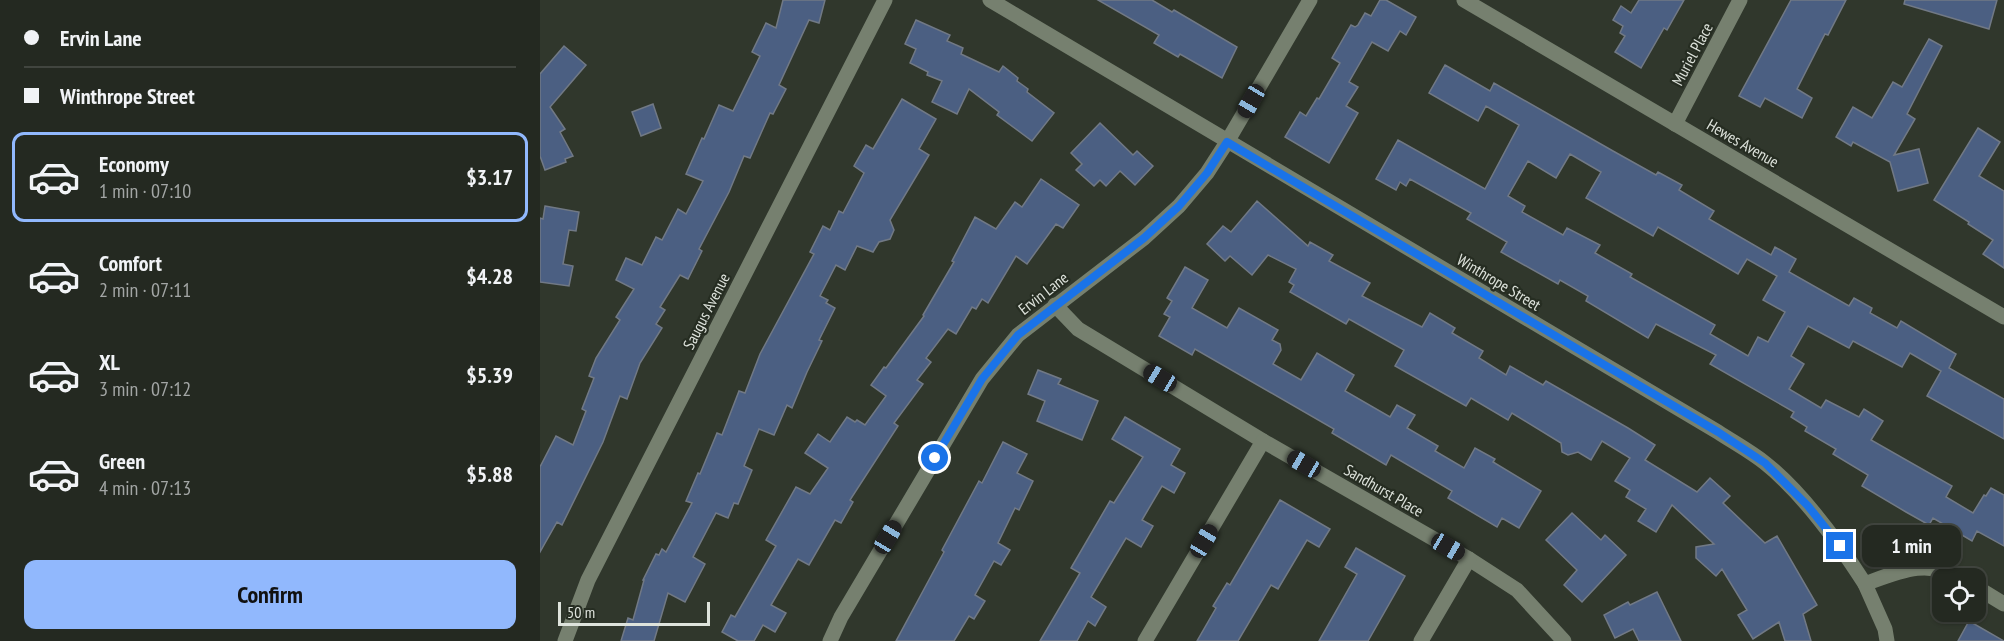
<!DOCTYPE html>
<html lang="en">
<head>
<meta charset="utf-8">
<style>
  body { margin:0; font-family:"PT Sans Narrow",sans-serif; background:#2c312a; color:#f1f3f6; height:100vh; display:flex; flex-direction:column; font-size:22px; white-space:nowrap }
  * { box-sizing:border-box; margin:0 }
  p { font-size:20px; color:#a3a6a5 }
  .icon { flex:none; width:33px; height:33px; fill:none; stroke:currentColor; stroke-width:2; stroke-linecap:round; stroke-linejoin:round }
  .map { position:relative; flex:1; overflow:hidden }
  .drawer { display:flex; flex-direction:column; background:#242921; width:540px }
  .drawer>* { flex:none }
  .guide { display:grid; align-content:center; height:132px; padding:0 24px; background:#242921 }
  .fabs { position:absolute; left:1392px; top:568px; display:grid; gap:12px }
  .fabs a { display:grid; place-items:center; width:54px; height:54px; border-radius:12px; background:#242921; box-shadow:0 2px 4px #0004,0 0 0 2px #41453f; font-size:30px }
  .scale { position:absolute; left:18px; bottom:15px; width:152px; box-sizing:border-box; padding-left:6px; border:3px solid #dee3dc; border-top:0; font-size:16px; line-height:21px; white-space:nowrap; color:#dee3dc; -webkit-text-stroke:4px #262d22; paint-order:stroke }
  .end { position:absolute; width:27px; height:27px; margin:-14px; border:8px solid #1a73e8; background:#fff; box-shadow:0 0 0 3px #fff }
  .from { border-radius:50% }
  .bubble { position:absolute; height:42px; border-radius:12px; background:#242921; box-shadow:0 2px 4px #0004,0 0 0 2px #41453f; font-size:20px; font-weight:800; line-height:42px; text-align:center }
  .car { position:absolute; width:18px; height:36px; margin:-18px -9px; border-radius:8px; box-shadow:0 0 4px 2px #0007; background:linear-gradient(#222 24%,#8ab4d8 0 40%,#222 0 76%,#8ab4d8 0 86%,#222 0) }
  .guide b { display:flex; align-items:center; gap:21px; height:57px; font-size:22px }
  .guide b+b { border-top:2px solid #41453f }
  .guide i { width:15px; height:15px; background:#f1f3f6 }
  ul { padding:0; list-style:none }
  li { display:flex; align-items:center; gap:18px; height:90px; margin:0 12px 9px; padding:0 12px; border:3px solid transparent; border-radius:12px }
  li div { flex:1 }
  li b { display:block; font-size:22px }
  li em { font-style:normal; font-weight:800 }
  li.selected { border-color:#91b8fd }
  li>.icon { width:54px; height:54px; stroke-width:1.5 }
  .button { display:flex; gap:12px; margin-top:auto; padding:12px 24px }
  .button a { flex:1; height:69px; border-radius:12px; background:#91b8fd; color:#111; font-size:24px; font-weight:800; line-height:69px; text-align:center }
  main { display:flex; flex:1; min-height:0 }
  .map>svg:first-child { display:block }
</style>
</head>
<body>
<main>
<section class="drawer">
<div class="guide">
<b><i class="from"></i>Ervin Lane</b>
<b><i></i>Winthrope Street</b>
</div>
<ul>
<li class="selected"><svg class="icon" aria-label="car" viewBox="0 0 24 24"><path d="M5 17H2v-5l4-1 3-4h7l3 4 3 1v5h-3M9 17h6M6 11h13"/><circle cx="7" cy="17" r="2"/><circle cx="17" cy="17" r="2"/></svg><div><b>Economy</b><p>1 min · 07:10</p></div><em>$3.17</em></li>
<li><svg class="icon" aria-label="car" viewBox="0 0 24 24"><path d="M5 17H2v-5l4-1 3-4h7l3 4 3 1v5h-3M9 17h6M6 11h13"/><circle cx="7" cy="17" r="2"/><circle cx="17" cy="17" r="2"/></svg><div><b>Comfort</b><p>2 min · 07:11</p></div><em>$4.28</em></li>
<li><svg class="icon" aria-label="car" viewBox="0 0 24 24"><path d="M5 17H2v-5l4-1 3-4h7l3 4 3 1v5h-3M9 17h6M6 11h13"/><circle cx="7" cy="17" r="2"/><circle cx="17" cy="17" r="2"/></svg><div><b>XL</b><p>3 min · 07:12</p></div><em>$5.39</em></li>
<li><svg class="icon" aria-label="car" viewBox="0 0 24 24"><path d="M5 17H2v-5l4-1 3-4h7l3 4 3 1v5h-3M9 17h6M6 11h13"/><circle cx="7" cy="17" r="2"/><circle cx="17" cy="17" r="2"/></svg><div><b>Green</b><p>4 min · 07:13</p></div><em>$5.88</em></li>
</ul>
<div class="button"><a>Confirm</a></div>
</section>
<div class="map">
<svg width="1464" height="641" viewBox="0 0 1464 641">
  <rect width="100%" height="100%" fill="#30372c"/>
  <g fill="#4b5f82" stroke="#717985" stroke-width="1.5" fill-rule="evenodd">
    <path d="M243,0H285L279,23L269,20L239,85L246,89L233,114L230,113L210,158L204,156L189,192L159,249L162,251L148,279L140,275L120,307L125,310L116,324L122,328L100,363L87,399L80,396L63,442L22,525L17,522L0,552V467L16,436L33,445L46,411L42,409L54,378L49,376L56,358L80,320L76,317L94,289L76,280L86,258L102,265L116,237L122,240L138,209L146,214L163,181L146,174L162,138L164,139L179,105L193,111L220,56L212,52L226,23L236,28Z"/>
    <path d="M558,0H612L632,12L634,10L697,47L682,78L640,54L638,57L614,43L619,35Z"/>
    <path d="M840,0H846L876,17L866,35L860,31L848,51L832,42L809,82L818,87L806,106L818,113L789,163L745,137L760,112L766,116L777,98L779,99L800,63L792,58L811,25L815,27L818,25L825,13L831,16Z"/>
    <path d="M1099,0H1144L1127,30L1124,28L1101,68L1075,52L1085,36L1080,33L1083,26L1073,20L1081,6L1091,13Z"/>
    <path d="M1251,0H1306L1288,35L1285,34L1257,89L1272,98L1262,118L1225,98L1220,107L1199,96Z"/>
    <path d="M1365,0H1457L1449,29L1364,4Z"/>
    <path d="M376,20L410,35L407,41L423,48L421,54L459,72L463,66L478,78L477,81L488,89L487,92L514,113L492,141L457,115L459,112L429,89L417,114L392,102L402,81L387,75L388,72L370,63L376,49L365,44Z"/>
    <path d="M1389,39L1402,46L1367,114L1375,119L1354,155L1379,149L1388,183L1358,191L1350,162L1313,142L1311,146L1296,137L1313,107L1332,118L1353,82L1362,87Z"/>
    <path d="M24,46L46,65L10,107L25,129L20,132L33,156L25,159L26,162L5,170L0,156V74Z"/>
    <path d="M905,65L950,91L954,83L1073,151L1116,175L1118,172L1142,185L1139,190L1174,211L1169,219L1231,255L1235,247L1256,259L1249,272L1309,306L1314,298L1332,308L1330,313L1357,328L1361,321L1416,354L1409,368L1464,399V439L1387,396L1401,371L1370,353L1362,367L1313,341L1309,348L1268,326L1251,356L1264,364L1249,389L1281,408L1286,400L1319,417L1324,409L1343,421L1331,440L1412,486L1406,497L1433,513L1444,495L1446,496L1451,488L1464,495V546L1437,531L1432,541L1393,518L1389,525L1366,512L1322,486L1328,475L1293,454L1296,449L1265,431L1267,427L1251,417L1254,412L1170,364L1176,355L1116,324L1108,338L1046,301L1048,296L1020,280L1018,284L961,252L967,242L927,219L931,213L870,179L866,186L860,182L856,190L836,179L858,140L945,189L979,125L946,106L938,121L889,93ZM1030,154L1061,172L1046,198L1113,236L1118,227L1198,274L1207,259L1237,276L1223,300L1245,312L1228,342L1218,337L1208,356L1170,334L1175,325L1090,277L1092,274L1055,253L1060,245L1027,228L1023,235L982,212L985,206L968,196L988,161L1016,178Z"/>
    <path d="M362,99L396,119L379,149L389,155L350,220L354,230L350,239L339,242L333,252L317,246L305,270L296,265L280,296L288,300L286,303L295,308L279,340L282,341L267,372L252,408L247,405L234,435L219,429L204,466L212,470L198,504L194,503L188,518L176,513L153,557L165,564L145,602L128,593L114,641H81L88,618L93,620L104,580H103L116,554L119,555L122,549L126,552L152,503L146,501L158,473L160,474L177,433L182,435L199,391L205,393L220,354L274,254L270,252L283,226L290,230L299,211L303,213L324,173L314,166L326,145L333,149Z"/>
    <path d="M113,104L121,128L101,136L92,112Z"/>
    <path d="M560,123L593,155L597,151L613,166L595,185L580,171L566,186L560,180L554,186L536,170L542,164L531,153Z"/>
    <path d="M1438,128L1460,142L1439,176L1464,191V268L1443,254L1453,240L1428,224L1429,222L1394,200Z"/>
    <path d="M501,179L539,205L523,228L516,224L487,264L476,256L448,303L442,299L436,309L432,307L416,334L408,329L386,358L391,362L377,380L383,384L354,423L358,426L310,500L313,502L301,523L295,520L269,565L258,559L231,605L246,613L235,632L223,625L214,641H198L182,632L191,615L195,617L236,546L226,540L256,487L270,494L288,468L265,453L278,434L290,442L307,417L315,422L317,420L325,425L346,396L331,385L344,367L346,368L384,316L383,315L414,262L412,261L435,217L456,229L475,202L482,207Z"/>
    <path d="M717,201L768,246L770,242L793,255L789,261L830,283L822,296L882,327L890,313L915,328L912,333L943,351L939,358L966,375L970,366L1003,385L1006,381L1088,428L1115,445L1105,460L1157,492L1170,478L1190,496L1183,503L1225,543L1237,536L1277,605L1263,614L1271,641H1245L1239,622L1213,639L1198,615L1207,610L1182,569L1176,576L1156,558V547L1174,544L1132,505L1116,532L1098,521L1106,509L1086,497L1090,490L1075,481L1090,458L1062,441L1051,460L1038,452L1028,455L1022,452L1021,443L972,413L968,420L931,398L926,406L855,366L864,350L809,319L806,324L750,292L754,285L749,282L756,269L728,255L712,275L690,256L685,261L667,244L683,226L691,232Z"/>
    <path d="M5,206L39,212L36,231L29,230L23,264L33,266L29,286L0,282V218L3,219Z"/>
    <path d="M645,267L668,280L652,308L687,328L699,308L738,330L732,340L740,344L741,350L733,364L761,380L777,353L814,375L805,391L850,417L857,405L875,415L867,428L898,446L895,451L924,468L935,448L955,459L953,462L1001,491L979,528L962,518L957,527L908,498L912,491L851,455L846,465L792,433L794,429L655,349L652,355L619,336L630,317L624,314L632,301L627,298Z"/>
    <path d="M498,370L521,379L518,384L558,401L542,440L497,421L505,401L488,394Z"/>
    <path d="M585,417L640,449L631,465L645,473L634,493L622,486L602,520L613,526L601,547L586,538L551,597L566,607L555,626L548,621L537,641H500L540,573L531,568L570,501L574,503L603,457L572,439Z"/>
    <path d="M463,442L487,454L477,473L493,481L479,510L475,508L458,543L470,550L461,565L454,561L435,595L445,601L434,619L429,616L414,641H356L404,552L402,550L439,481L442,483Z"/>
    <path d="M740,500L790,529L779,547L767,540L738,589L731,585L698,641H657L676,608L673,606L687,583L690,585Z"/>
    <path d="M1032,513L1061,540L1065,535L1086,555L1042,602L1024,585L1037,570L1006,540Z"/>
    <path d="M816,548L865,576L828,641H779L817,574L805,567Z"/>
    <path d="M1117,592L1141,641H1099L1093,629L1075,638L1064,615L1088,602L1090,605Z"/>
    <path d="M1429,621L1464,641H1418Z"/>
  </g>
  <g fill="none" stroke-linecap="round" stroke-linejoin="round">
    <g stroke="#76806f" stroke-width="15">
      <path d="M450,0L1178,432C1193,442 1210,451 1225,463C1264,494 1298,542 1325,584C1360,571 1387,558 1423,579"/>
      <path d="M924,0L1464,317"/>
      <path d="M1135,124L1200,0"/>
      <path d="M515,305L538,329L723,441L929,559L977,590L1024,641"/>
      <path d="M1325,584L1345,629L1347,641"/>
      <path d="M1436,587L1464,604"/>
      <path d="M25,641L48,580L345,0"/>
      <path d="M290,641L301,617L442,379L478,335L604,238L639,206L667,173L687,142L770,0"/>
      <path d="M605,641L723,441"/>
      <path d="M881,641L929,559"/>
    </g>
  </g>
  <g fill="none" stroke-linecap="round" stroke-linejoin="round">
    <path stroke="#1a73e8" stroke-width="8" d="M395,458L442,379L478,335L604,238L639,206L667,173L687,142L1178,432L1225,463L1268,506L1300,546"/>
  </g>
  <g text-anchor="middle" dominant-baseline="central" stroke-width="4.5" stroke-linejoin="round" paint-order="stroke">
    <g font-size="16" fill="#dee3dc" stroke="#262d22">
      <text transform="translate(1152 54) rotate(-62)">Muriel Place</text>
      <text transform="translate(1203 143) rotate(30)">Hewes Avenue</text>
      <text transform="translate(959 282) rotate(31)">Winthrope Street</text>
      <text transform="translate(503 293) rotate(-38)">Ervin Lane</text>
      <text transform="translate(166 311) rotate(-63)">Saugus Avenue</text>
      <text transform="translate(844 490) rotate(30)">Sandhurst Place</text>
    </g>
  </g>
</svg>
<div class="fabs">
<a><svg class="icon" aria-label="locate" viewBox="0 0 24 24"><circle cx="12" cy="12" r="6"/><path d="M12 2v4M12 18v4M2 12h4M18 12h4"/></svg></a>
</div>
<div class="scale">50 m</div>
<i class="end from" style="left:395px;top:458px"></i>
<i class="end" style="left:1300px;top:546px"></i>
<div class="bubble" style="left:1322px;top:525px;width:99px">1 min</div>
<i class="car" style="left:711px;top:101px;rotate:210deg"></i>
<i class="car" style="left:620px;top:378px;rotate:301deg"></i>
<i class="car" style="left:764px;top:464px;rotate:300deg"></i>
<i class="car" style="left:348px;top:537px;rotate:31deg"></i>
<i class="car" style="left:664px;top:541px;rotate:31deg"></i>
<i class="car" style="left:908px;top:547px;rotate:120deg"></i>
</div>
</main>
</body>
</html>
